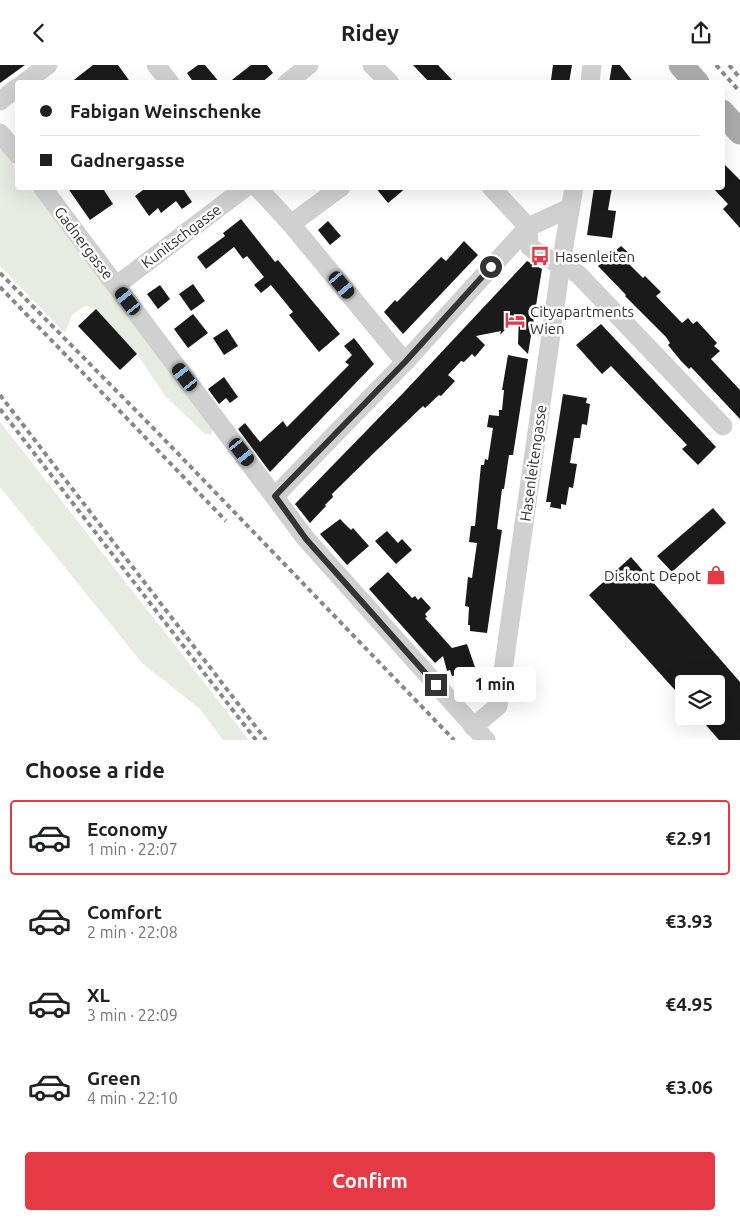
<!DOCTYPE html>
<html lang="en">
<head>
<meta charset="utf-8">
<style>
  body { margin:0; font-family:Ubuntu,sans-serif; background:#f6f6f6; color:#202124; height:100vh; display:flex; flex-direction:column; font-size:19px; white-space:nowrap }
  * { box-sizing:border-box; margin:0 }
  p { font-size:16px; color:#757577 }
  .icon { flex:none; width:28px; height:28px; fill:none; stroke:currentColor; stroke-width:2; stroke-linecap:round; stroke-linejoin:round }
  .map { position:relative; height:675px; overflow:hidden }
  .sheet { display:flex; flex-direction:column; background:#fff; flex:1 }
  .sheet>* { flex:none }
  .banner { position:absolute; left:15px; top:15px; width:710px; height:110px; border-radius:5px; box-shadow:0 5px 20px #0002; display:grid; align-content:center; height:110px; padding:0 25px; background:#fff }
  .controls { position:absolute; left:675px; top:610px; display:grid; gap:10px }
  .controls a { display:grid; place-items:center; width:50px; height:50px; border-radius:5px; background:#fff; box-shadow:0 5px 20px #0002; font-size:25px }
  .end { position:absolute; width:22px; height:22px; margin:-11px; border:6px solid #333; background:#fff; box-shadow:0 0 0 2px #fff }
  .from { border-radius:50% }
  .bubble { position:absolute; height:35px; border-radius:5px; background:#fff; box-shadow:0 5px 20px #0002; font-size:16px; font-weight:600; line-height:35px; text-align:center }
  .car { position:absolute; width:15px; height:30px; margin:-15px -8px; border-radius:6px; box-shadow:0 0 4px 1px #0007; background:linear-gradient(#222 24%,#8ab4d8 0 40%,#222 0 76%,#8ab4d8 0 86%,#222 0) }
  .banner b { display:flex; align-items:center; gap:18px; height:48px; font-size:19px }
  .banner b+b { border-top:1px solid #e0e0e0 }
  .banner i { width:12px; height:12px; background:#202124 }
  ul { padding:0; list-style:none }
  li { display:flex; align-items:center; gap:15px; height:75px; margin:0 10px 8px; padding:0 15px; border:2px solid transparent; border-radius:5px }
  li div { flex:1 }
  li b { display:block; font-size:19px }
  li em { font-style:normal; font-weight:600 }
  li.on { border-color:#e63946 }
  li>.icon { width:45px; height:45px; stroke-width:1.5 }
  h2 { padding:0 25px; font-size:22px; line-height:60px }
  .primary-button { display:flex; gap:10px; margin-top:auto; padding:10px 25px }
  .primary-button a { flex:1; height:58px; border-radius:5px; background:#e63946; color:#fff; font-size:20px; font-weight:600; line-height:58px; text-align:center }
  header { display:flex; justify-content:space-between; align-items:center; height:65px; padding:0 25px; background:#fff; font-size:22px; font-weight:600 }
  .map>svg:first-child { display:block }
</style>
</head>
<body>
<header><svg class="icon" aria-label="back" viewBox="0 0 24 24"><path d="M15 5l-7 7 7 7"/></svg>Ridey<svg class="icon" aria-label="share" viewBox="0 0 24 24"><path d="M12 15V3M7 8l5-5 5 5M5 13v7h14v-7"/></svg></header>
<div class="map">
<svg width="740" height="675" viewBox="0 0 740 675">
  <rect width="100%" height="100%" fill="#fff"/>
  <g fill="#e6ecdf">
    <path d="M0,81L17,104L18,122L31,123L213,363L211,370L205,369L165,331L137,289L96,244L85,241L72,250L65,268L0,201Z"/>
    <path d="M0,357L249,675H223L200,644L142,598L0,422Z"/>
  </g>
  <g fill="#1a1a1a">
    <path d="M0,0H25L0,18Z"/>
    <path d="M93,0H118L131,18H70Z"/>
    <path d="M198,0H205L220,18H194L187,8Z"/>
    <path d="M251,0H267L273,8L261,18H228Z"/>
    <path d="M413,0H438L455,18H430Z"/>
    <path d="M553,0H572L569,18L551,15Z"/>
    <path d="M612,0H620L634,18H609Z"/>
    <path d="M722,97L740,115V163L723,144L728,139L712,122H722Z"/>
    <path d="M67,122H102L113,139L90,155Z"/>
    <path d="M147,122H182L192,137L182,144L176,136L161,148L158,143L149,151L135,131Z"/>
    <path d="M375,122H407L388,138Z"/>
    <path d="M594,122H612L608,145L616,146L612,173L587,170Z"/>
    <path d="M241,154L275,197L278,195L340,269L319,287L289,250L293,247L271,220L261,228L254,220L264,212L247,191L243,194L234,182L206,204L197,192L225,171L223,168Z"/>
    <path d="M328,156L341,171L330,180L318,165Z"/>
    <path d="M464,176L478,190L403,269L384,247L395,235L397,237L441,192L446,196Z"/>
    <path d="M621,181L631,190L626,196L643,213L645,211L661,227L656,231L682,258L688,253L693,259L697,256L717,278L714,281L720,286L711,294L740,325V354L691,302L689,304L681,296L668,280L670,278L666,272L625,231L626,230L598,201Z"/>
    <path d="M527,196L542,204L528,289L518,279L519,250L500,270L501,266L476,271L485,280L475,292L472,289L464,297L461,296L448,310L455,316L441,331L439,330L425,343L423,341L379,383L332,429L333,432L325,440L326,441L310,458L295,439L406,325Z"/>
    <path d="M193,219L205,236L191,246L179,229Z"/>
    <path d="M160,220L170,234L158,244L147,229Z"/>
    <path d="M96,244L137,289L120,305L78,261Z"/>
    <path d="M193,249L208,268L188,283L174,264Z"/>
    <path d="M601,259L716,382L698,400L682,384L687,380L611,301L602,309L576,280Z"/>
    <path d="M227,264L238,281L224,290L213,273Z"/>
    <path d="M354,273L374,299L270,407L238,364L245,358L260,377L283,356L287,362L349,300L345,297L352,290L344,281Z"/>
    <path d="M508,290L528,294L513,390H509L504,424H502L497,464L502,465L487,568L470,566V560H468L469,542L465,541L468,512L472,513L477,478L469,477L471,461H475L481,400H484L485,394L488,395L493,363L487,362L489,350L499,351V345H502L504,325H502Z"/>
    <path d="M224,312L238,332L230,338L226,333L219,339L208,324Z"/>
    <path d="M563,329L587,333L586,338L590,339L587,360L582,359L580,373H574L570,398L577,399L573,423L569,422L566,440L561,439V444L550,442L551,437H546Z"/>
    <path d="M713,443L726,458L672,507L657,491Z"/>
    <path d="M340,454L351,465L353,463L369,481L347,500L320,469Z"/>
    <path d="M387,466L398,478L402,474L412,485L396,499L375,476Z"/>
    <path d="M631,492L740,617V675H719L698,651H716V619H684V635L589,530Z"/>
    <path d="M388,507L412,533L415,531L418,535L421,532L431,543L425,549L427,552L425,553L452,583L467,579L476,605L470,607L471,610L459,614L457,610L452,611L450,605L447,606L443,591L435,598L369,524Z"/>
  </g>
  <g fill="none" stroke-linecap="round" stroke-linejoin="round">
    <g stroke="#d0d0d0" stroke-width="19">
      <path d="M156,0L170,18"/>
      <path d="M372,0L390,18"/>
      <path d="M24,18L48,0"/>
      <path d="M287,18L309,0"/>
      <path d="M590,18L592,0"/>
      <path d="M0,36L18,22"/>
      <path d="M0,68L18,90"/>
      <path d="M42,122L306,474L486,675"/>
      <path d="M257,122L291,159L405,297"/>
      <path d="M491,122L528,162"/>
      <path d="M291,159L341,122"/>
      <path d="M528,162L529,181C544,194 562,199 578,209L723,361"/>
      <path d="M117,220L246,122"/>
      <path d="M275,431L405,297L528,162L570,143"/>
      <path d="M473,662L498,641L561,199L574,122"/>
    </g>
    <g stroke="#ababab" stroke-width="25">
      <path d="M681,0L697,18"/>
      <path d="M722,47L740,67"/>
    </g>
    <g stroke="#888" stroke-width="4" stroke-dasharray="5 4" stroke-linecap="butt">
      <path d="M716,0L740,27"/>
      <path d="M729,0L740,13"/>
      <path d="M0,208L161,371L454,675"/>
      <path d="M0,222L226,456"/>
      <path d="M0,330L266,675"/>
      <path d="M0,344L256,675"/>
    </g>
  </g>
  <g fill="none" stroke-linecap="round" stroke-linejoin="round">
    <path stroke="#333" stroke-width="6" d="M436,620L306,474L275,431L405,297L491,202"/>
  </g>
  <defs>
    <symbol id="bus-bare" viewBox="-9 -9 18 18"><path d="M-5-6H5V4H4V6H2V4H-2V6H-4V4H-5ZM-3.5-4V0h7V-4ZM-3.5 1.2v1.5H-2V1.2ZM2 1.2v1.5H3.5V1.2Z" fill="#e63946" stroke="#fff" stroke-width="2.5" paint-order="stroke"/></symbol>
    <symbol id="hotel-bare" viewBox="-9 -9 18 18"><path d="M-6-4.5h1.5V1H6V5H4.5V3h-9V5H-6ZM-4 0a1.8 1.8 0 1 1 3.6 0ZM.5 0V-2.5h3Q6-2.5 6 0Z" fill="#e63946" stroke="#fff" stroke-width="2.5" paint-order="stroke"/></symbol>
    <symbol id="shop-bare" viewBox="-9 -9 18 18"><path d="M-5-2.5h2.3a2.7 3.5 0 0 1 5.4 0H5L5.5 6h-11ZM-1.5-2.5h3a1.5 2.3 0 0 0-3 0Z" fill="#e63946" stroke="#fff" stroke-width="2.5" paint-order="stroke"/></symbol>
  </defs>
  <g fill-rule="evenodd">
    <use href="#bus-bare" x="526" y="177" width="28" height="28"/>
    <use href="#hotel-bare" x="501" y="241" width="28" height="28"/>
    <use href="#shop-bare" x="702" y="496" width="28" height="28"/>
  </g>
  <g text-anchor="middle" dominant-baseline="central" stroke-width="5" stroke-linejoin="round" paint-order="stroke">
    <g font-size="15" fill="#333" stroke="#fff">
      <text transform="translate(181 171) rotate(-37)">Kunitschgasse</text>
      <text transform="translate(84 178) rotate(53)">Gadnergasse</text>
      <text transform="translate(533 398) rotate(-82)">Hasenleitengasse</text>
    </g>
    <g font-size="15" fill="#333" stroke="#fff" text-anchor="start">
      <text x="555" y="191">Hasenleiten</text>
      <text x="530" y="246">Cityapartments<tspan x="530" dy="17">Wien</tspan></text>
      <text x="701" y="510" text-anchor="end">Diskont Depot</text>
    </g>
  </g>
</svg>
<div class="controls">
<a><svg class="icon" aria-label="layers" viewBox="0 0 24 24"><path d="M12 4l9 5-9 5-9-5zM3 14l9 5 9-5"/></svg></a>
</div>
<i class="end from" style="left:491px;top:202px"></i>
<i class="end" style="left:436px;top:620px"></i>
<div class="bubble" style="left:454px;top:602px;width:82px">1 min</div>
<i class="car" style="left:342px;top:220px;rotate:140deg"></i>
<i class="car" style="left:128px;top:236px;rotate:323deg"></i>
<i class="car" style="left:185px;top:312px;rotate:323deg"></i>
<i class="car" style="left:242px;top:387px;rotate:143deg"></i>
<div class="banner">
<b><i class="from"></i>Fabigan Weinschenke</b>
<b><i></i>Gadnergasse</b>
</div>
</div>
<section class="sheet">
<h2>Choose a ride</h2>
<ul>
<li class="on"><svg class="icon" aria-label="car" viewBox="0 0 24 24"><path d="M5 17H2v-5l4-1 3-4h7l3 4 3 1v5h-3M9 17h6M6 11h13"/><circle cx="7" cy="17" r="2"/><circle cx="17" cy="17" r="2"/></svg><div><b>Economy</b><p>1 min · 22:07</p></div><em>€2.91</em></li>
<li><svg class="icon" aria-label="car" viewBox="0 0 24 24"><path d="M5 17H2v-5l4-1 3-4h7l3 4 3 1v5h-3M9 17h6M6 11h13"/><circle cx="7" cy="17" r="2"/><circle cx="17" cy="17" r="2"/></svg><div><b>Comfort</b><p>2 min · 22:08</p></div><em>€3.93</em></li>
<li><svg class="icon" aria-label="car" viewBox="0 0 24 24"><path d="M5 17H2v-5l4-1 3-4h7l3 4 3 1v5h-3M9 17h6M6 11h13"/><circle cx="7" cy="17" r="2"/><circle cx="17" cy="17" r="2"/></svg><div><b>XL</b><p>3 min · 22:09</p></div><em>€4.95</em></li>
<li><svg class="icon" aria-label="car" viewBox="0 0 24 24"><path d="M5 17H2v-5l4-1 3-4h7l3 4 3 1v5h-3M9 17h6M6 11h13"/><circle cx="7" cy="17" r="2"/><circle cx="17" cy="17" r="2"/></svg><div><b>Green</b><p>4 min · 22:10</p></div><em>€3.06</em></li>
</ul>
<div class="primary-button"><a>Confirm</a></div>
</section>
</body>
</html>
